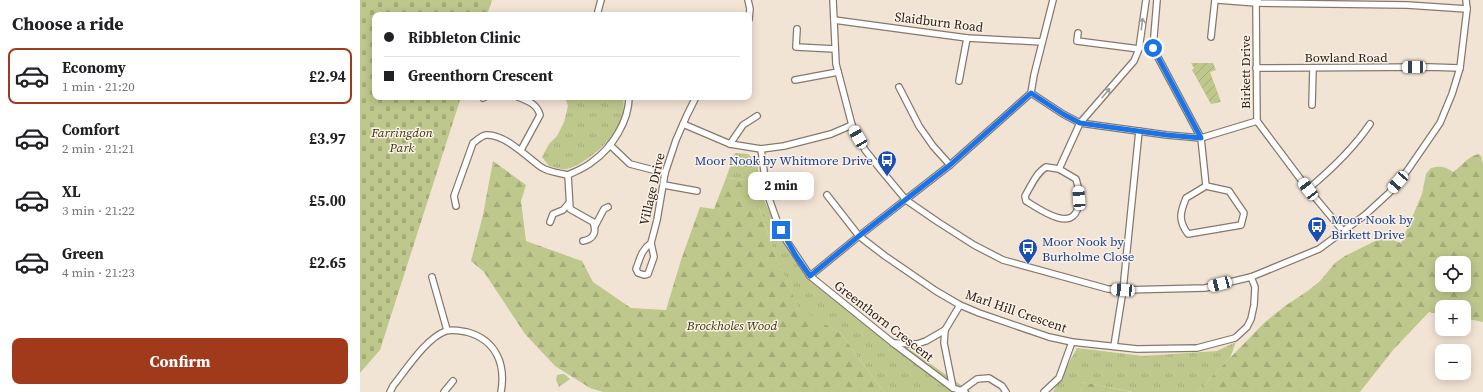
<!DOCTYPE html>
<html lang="en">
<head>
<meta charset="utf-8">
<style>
  body { margin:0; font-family:"Source Serif 4",serif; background:#f2f2f2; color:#202124; height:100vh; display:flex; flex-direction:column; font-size:15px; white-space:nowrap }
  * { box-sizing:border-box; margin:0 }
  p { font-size:13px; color:#757577 }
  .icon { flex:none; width:22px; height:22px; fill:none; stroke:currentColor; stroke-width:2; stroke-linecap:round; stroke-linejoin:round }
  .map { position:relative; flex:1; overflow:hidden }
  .panel { display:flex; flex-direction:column; background:#fff; width:360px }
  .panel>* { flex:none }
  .banner { position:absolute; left:12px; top:12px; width:380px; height:88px; border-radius:8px; box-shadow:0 2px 10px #0003; display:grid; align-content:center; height:88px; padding:0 12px; background:#fff }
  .fabs { position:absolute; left:1075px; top:256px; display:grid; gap:8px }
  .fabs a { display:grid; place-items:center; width:36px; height:36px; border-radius:8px; background:#fff; box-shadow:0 2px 10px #0003; font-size:20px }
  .end { position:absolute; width:18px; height:18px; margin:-9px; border:5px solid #1a73e8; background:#fff; box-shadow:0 0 0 2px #fff }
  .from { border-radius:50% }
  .bubble { position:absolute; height:28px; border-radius:8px; background:#fff; box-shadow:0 2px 10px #0003; font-size:13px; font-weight:700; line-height:28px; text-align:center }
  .car { position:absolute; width:12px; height:24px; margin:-12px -6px; border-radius:5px; box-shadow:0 0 3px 1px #0007; background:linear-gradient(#fff 24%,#345 0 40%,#fff 0 76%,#345 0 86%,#fff 0) }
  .banner b { display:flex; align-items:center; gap:14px; height:38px; font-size:15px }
  .banner b+b { border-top:1px solid #e0e0e0 }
  .banner i { width:10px; height:10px; background:#202124 }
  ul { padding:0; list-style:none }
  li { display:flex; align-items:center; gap:12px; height:56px; margin:0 8px 6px; padding:0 4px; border:2px solid transparent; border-radius:8px }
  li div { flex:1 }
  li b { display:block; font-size:15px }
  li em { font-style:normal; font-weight:700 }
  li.selected { border-color:#a1391b }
  li>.icon { width:36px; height:36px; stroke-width:1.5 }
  h2 { padding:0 12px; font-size:18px; line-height:48px }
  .button { display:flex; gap:8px; margin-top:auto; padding:8px 12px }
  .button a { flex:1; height:46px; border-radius:8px; background:#a1391b; color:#fff; font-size:16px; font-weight:700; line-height:46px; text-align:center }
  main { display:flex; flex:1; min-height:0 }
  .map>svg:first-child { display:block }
</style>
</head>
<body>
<main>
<section class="panel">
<h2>Choose a ride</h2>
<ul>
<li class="selected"><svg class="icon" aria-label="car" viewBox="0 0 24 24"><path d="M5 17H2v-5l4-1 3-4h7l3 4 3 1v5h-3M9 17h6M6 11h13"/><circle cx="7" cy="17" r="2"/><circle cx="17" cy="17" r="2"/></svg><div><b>Economy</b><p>1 min · 21:20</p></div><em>£2.94</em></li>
<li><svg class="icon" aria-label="car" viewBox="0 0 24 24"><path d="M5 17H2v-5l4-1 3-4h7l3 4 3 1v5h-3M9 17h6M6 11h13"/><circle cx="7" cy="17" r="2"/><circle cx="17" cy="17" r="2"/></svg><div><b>Comfort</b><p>2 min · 21:21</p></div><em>£3.97</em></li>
<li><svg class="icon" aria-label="car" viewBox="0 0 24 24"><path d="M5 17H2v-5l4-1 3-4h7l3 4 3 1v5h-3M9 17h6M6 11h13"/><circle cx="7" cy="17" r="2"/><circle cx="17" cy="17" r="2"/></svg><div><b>XL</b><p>3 min · 21:22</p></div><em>£5.00</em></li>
<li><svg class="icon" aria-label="car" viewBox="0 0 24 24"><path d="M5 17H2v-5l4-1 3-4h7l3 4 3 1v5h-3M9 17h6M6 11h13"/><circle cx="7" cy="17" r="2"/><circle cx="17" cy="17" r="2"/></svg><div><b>Green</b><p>4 min · 21:23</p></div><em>£2.65</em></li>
</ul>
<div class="button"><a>Confirm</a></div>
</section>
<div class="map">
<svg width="1123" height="392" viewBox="0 0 1123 392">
  <defs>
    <pattern id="grass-tufts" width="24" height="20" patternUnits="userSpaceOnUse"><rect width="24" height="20" fill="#bec88c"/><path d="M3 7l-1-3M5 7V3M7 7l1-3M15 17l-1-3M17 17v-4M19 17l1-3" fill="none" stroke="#a3ac78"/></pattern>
    <pattern id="forest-firs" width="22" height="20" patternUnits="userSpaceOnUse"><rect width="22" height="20" fill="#bec88c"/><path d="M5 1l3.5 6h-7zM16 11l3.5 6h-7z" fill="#a3ac78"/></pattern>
    <pattern id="cemetery-stones" width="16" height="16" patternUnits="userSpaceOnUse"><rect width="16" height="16" fill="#bec88c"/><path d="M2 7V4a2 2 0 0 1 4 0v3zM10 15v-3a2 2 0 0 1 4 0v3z" fill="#a3ac78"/></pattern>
    <pattern id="garden-furrows" width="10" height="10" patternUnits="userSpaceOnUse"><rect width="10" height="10" fill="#bec88c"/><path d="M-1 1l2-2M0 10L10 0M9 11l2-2" fill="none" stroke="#a3ac78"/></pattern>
  </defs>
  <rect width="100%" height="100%" fill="#f2e4d5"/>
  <g fill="url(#grass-tufts)">
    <path d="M205,97H263C264,105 264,114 261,122C254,139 225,165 207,169C202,170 194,167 189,166L182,157L189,144L197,136L204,122L208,106Z"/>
    <path d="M375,153L388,154L397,161L402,196L423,240L448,279L611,392H524L481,334L438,308L413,249L390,180L366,178Z"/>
    <path d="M876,342L870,358L837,392H772L723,382L721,392H693L717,348L783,356L857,351Z"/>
    <path d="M202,374H204L210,379L199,387L196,380L197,375Z"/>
  </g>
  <g fill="url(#forest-firs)" fill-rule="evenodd">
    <path d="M1119,154L1121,156L1123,164V322L1104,318V307H1082V315L1069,312L1033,350L1000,392H837L905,322L925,306L949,290L960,281L975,263L985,256L1019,239L1028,238L1041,243L1062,194L1066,174L1071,168C1080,166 1085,166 1093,172C1102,166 1108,156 1119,154ZM1082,263H1104V285H1082Z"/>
    <path d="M133,161L166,185L161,201L166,241L222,261L233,282L271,308L306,310L321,260L340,207L354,209L366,178L390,180L413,249L438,307L481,334L524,392H243L230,388L195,366L165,334L124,272L111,261L123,215Z"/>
    <path d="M723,382L771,392H721Z"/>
  </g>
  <path fill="url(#cemetery-stones)" d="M0,0H132L127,15H15V97H101L20,350L0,373Z"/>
  <path fill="url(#garden-furrows)" d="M831,63H853L856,70L850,72L861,102L851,104L832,70L834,68Z"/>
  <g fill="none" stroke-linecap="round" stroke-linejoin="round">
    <defs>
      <g id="minor">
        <path d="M388,0L390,9L389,19"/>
        <path d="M473,0L476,64L492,125L505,150L521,170L546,200L578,222L614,245L643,260L748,289L763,290L845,288L891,277L959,249L1005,215L1029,193L1047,171L1080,123L1092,94L1100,68L1107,9L1106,0"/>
        <path d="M797,0L793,48L841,138L846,186"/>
        <path d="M858,0L896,3L1047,5L1107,9"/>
        <path d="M898,0L896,3L897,121L948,189L983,231"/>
        <path d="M237,15L241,0"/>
        <path d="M474,20L607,38L682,42"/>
        <path d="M437,29L436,47L475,49"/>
        <path d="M718,33L717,41L779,49"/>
        <path d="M851,37L855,0"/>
        <path d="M896,68L1069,67L1100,68"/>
        <path d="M435,80L478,72"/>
        <path d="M599,81L607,38"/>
        <path d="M539,87L559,126L573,146L590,165"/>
        <path d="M671,93L703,114L720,123L807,135L841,138L897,121"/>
        <path d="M158,97C168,101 177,104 180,115L161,150"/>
        <path d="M123,98L125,97"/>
        <path d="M952,105L953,68"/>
        <path d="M323,124L370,144L401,149L424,146L471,134L492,125"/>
        <path d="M370,144L383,125L397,116"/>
        <path d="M250,145L270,164L305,173"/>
        <path d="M401,149L407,193L417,221L426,240L450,276L533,343L593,388L605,392"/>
        <path d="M686,167L699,169L716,179C719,188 720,198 718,207C712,233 679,209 666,201L665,196C671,186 676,173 686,167Z"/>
        <path d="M699,169L720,123L774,61L779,49L786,0"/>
        <path d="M208,175L210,209L233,222C237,232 234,239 223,241"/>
        <path d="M304,185L337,191"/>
        <path d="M846,186L869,191L884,213L881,225L828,234C818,220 820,213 826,198Z"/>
        <path d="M948,189C972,169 993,149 1010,124"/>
        <path d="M467,195L499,236L525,256L576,291L600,305L619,313L689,337L712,342L777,349L837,348L875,338L887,327L891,319L894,305L895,287L891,277"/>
        <path d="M96,206L94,196L113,143C117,140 121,136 126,135C144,133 168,158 181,167C188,172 199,173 208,175C216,171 225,168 232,162C252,148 269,121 269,97"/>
        <path d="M190,222L193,214L203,210L209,203"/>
        <path d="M235,226L244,209L248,207"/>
        <path d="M291,243C281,250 280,259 276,269L278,273L284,275L288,274L294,257L291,243L297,220L305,173L316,140L327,115L336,97"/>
        <path d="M450,276L499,236L590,165L671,93L674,75L693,0"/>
        <path d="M72,277L87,330"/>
        <path d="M533,343L557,344L566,341L585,330"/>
        <path d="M754,346L763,290L779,131"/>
        <path d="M593,388L584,343L585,330L600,305"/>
        <path d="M602,390L617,379L629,378L642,386L646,392"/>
        <path d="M30,392L33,386C46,370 66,338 86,331C92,329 101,331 107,332C136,340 146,364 141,392"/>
        <path d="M84,392L93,381"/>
        <path d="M684,392L699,378L712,342"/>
      </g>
    </defs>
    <use href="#minor" stroke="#86796c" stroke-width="8"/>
    <use href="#minor" stroke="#fff" stroke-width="5.5"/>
  </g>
  <defs><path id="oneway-shaft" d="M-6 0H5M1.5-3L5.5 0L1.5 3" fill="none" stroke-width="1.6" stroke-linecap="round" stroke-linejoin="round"/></defs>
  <g stroke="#9e9c99">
    <use href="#oneway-shaft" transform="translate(782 24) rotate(-83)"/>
    <use href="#oneway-shaft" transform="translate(746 93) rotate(-49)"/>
  </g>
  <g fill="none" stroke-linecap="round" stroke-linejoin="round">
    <path stroke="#1a73e8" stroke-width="5" d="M421,230L436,256L450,276L499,236L590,165L671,93L703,114L720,123L807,135L841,138L793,48"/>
  </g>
  <defs>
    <symbol id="bus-pin" viewBox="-11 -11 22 30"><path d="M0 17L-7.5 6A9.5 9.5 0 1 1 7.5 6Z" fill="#1a4fb4" stroke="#fdf1e6"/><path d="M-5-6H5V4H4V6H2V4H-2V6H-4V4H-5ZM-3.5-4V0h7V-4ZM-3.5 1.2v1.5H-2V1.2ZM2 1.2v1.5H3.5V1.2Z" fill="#fff"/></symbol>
  </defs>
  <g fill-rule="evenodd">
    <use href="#bus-pin" x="516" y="149" width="22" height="30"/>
    <use href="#bus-pin" x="946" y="215" width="22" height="30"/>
    <use href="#bus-pin" x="657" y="237" width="22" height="30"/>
  </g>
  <g text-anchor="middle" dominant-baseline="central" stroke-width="3" stroke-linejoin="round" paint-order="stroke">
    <g font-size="13" fill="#28231d" stroke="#fdf1e6">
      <text transform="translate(579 22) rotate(7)">Slaidburn Road</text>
      <text x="986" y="57">Bowland Road</text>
      <text transform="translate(885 72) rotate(-90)">Birkett Drive</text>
      <text transform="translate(292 189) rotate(-77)">Village Drive</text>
      <text transform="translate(656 311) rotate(19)">Marl Hill Crescent</text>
      <text transform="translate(524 321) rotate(38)">Greenthorn Crescent</text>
    </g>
    <g font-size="13" font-style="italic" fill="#363b10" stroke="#fdf1e6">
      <text x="42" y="132">Farringdon<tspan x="42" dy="15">Park</tspan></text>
      <text x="372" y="325">Brockholes Wood</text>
    </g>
    <g font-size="13" fill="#164399" stroke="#fdf1e6" text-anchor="start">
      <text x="513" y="160" text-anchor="end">Moor Nook by Whitmore Drive</text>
      <text x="971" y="219">Moor Nook by<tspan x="971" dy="15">Birkett Drive</tspan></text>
      <text x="682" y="241">Moor Nook by<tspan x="682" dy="15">Burholme Close</tspan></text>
    </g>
  </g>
</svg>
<div class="fabs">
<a><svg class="icon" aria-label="locate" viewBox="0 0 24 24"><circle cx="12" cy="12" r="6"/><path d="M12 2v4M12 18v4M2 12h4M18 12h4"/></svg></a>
<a>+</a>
<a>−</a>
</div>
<i class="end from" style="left:793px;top:48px"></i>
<i class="end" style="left:421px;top:230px"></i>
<div class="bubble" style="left:388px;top:172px;width:66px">2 min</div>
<i class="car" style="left:1054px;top:67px;rotate:269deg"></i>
<i class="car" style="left:498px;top:137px;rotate:330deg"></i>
<i class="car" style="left:1038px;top:182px;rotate:221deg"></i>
<i class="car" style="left:948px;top:189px;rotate:323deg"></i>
<i class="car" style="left:719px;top:198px;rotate:356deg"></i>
<i class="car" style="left:860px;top:284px;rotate:255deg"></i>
<i class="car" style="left:763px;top:290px;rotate:274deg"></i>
<div class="banner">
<b><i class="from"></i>Ribbleton Clinic</b>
<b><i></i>Greenthorn Crescent</b>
</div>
</div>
</main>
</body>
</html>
